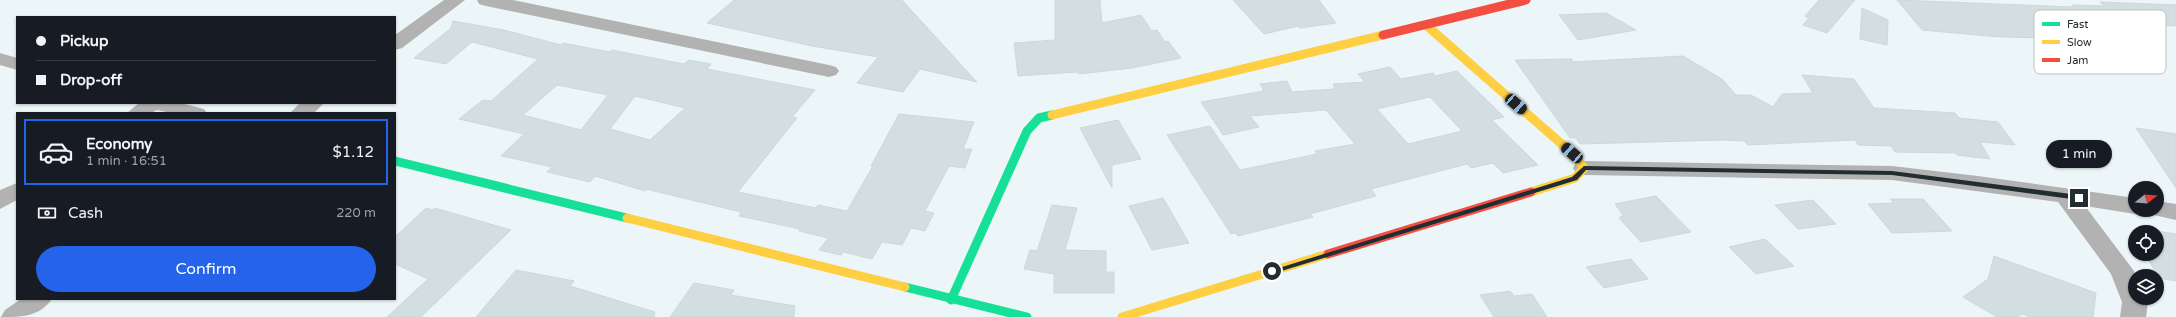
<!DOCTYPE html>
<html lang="en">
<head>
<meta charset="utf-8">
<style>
  body { margin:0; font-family:"Varela Round",sans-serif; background:#242831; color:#f1f3f6; height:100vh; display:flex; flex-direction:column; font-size:15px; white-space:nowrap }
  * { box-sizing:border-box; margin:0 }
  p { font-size:13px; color:#9ea1a6 }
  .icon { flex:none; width:22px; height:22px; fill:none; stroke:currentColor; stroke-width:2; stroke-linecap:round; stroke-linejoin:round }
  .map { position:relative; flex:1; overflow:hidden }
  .drawer { position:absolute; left:16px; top:112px; width:380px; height:188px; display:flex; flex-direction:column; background:#171b24; border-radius:0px; box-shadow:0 1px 3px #0004 }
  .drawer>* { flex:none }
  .hud { position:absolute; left:16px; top:16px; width:380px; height:88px; border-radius:0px; box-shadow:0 1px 3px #0004; display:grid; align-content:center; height:88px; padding:0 20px; background:#171b24 }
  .needle { width:26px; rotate:73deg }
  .fabs { position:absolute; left:2128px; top:181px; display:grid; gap:8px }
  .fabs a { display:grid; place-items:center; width:36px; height:36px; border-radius:50%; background:#171b24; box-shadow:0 1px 3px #0004; font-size:20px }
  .end { position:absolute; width:18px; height:18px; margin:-9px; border:5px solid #212d30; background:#fff; box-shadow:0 0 0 2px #fff }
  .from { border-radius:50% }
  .bubble { position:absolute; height:28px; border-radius:14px; background:#171b24; box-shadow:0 1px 3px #0004; font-size:13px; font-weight:600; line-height:28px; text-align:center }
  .car { position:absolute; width:12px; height:24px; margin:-12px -6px; border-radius:5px; box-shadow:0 0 3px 1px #0007; background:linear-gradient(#222 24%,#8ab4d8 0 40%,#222 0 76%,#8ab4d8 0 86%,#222 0) }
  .hud b { display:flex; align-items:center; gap:14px; height:38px; font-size:15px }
  .hud b+b { border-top:1px solid #363941 }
  .hud i { width:10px; height:10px; background:#f1f3f6 }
  ul { padding:7px 0 0; list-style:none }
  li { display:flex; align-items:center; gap:12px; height:66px; margin:0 8px 6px; padding:0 12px; border:2px solid transparent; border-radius:0px }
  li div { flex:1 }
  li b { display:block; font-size:15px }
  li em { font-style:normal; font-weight:600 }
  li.current { border-color:#2563eb }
  li>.icon { width:36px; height:36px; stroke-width:1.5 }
  .pay { display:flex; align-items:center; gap:10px; height:44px; padding:0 20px; font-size:15px }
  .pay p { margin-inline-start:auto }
  .action { display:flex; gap:8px; margin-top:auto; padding:8px 20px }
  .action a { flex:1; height:46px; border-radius:24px; background:#2563eb; color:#fff; font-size:16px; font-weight:600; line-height:46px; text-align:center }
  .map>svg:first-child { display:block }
</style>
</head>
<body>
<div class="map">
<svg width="2176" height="317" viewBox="0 0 2176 317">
  <rect width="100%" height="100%" fill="#ecf6f8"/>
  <g fill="#d3dee0" stroke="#cdd8da" fill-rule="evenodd">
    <path d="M734,0H902L977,82L920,69L903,92L857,83L878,57L812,46L707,23Z"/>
    <path d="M1055,0H1100L1102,23L1141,15L1152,31L1157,30L1165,42L1168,41L1181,58L1132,68L1079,74L1077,72L1018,76L1014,43L1055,40Z"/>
    <path d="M1233,0H1319L1336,23L1300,28L1299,26L1264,34Z"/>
    <path d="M1819,0H1855L1827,33L1803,25L1809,18L1805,16Z"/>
    <path d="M1897,0L2074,7L2072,5L2105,6L2100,2L2176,5V26L2138,24L2163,44H2097L2092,39L2000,37L1922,30Z"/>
    <path d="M1862,8L1888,20L1887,45L1860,39Z"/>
    <path d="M1606,13L1636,30L1578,40L1559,15Z"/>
    <path d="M453,21L504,30L561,45L563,43L610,52L612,50L684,64L689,60L711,64L707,69L815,90L792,117L797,118L738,192L816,208L818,205L847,211L873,166H871L899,114L974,122L963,149H972L965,168L949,166L925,211L934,213L925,231L911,228L902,245L882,242L872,259L843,252L841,255L819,250L828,238L799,231L800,229L739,216L741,212L646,189L645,191L595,176L590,182L547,172L552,167L501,156L524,134L459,119L483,100L491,101L538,59L472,42L446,64L414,58L451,28ZM557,85L608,95L581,130L523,115ZM635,96L685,108L650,140L610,129Z"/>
    <path d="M1683,56L1722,79L1736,95H1751L1773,107L1782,94L1813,93L1802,75L1854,79L1874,108L1955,113L1959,118L1998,122L2015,145L1980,142L1990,159L1957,155L1956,153L1895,152L1891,146L1858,145L1855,140L1748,145L1744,141L1723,140L1580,144L1576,138H1570L1515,60L1572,59V62Z"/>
    <path d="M1390,67L1401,79L1433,73L1435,76L1457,71L1504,117L1492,120L1538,165L1503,173L1493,163L1471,168L1467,164L1371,189L1376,196L1310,214L1313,217L1238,236L1235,233L1231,234L1167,135L1210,126L1240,170L1317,154L1315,151L1355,144L1326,110L1250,116L1259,127L1223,135L1201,102L1264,91L1260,84L1287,81L1292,92L1335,89L1333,84L1365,82L1358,74ZM1430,97L1462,131L1408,144L1377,109Z"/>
    <path d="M1118,120L1141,159L1112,165V188L1080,128Z"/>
    <path d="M2136,128L2176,134V188Z"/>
    <path d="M1656,196L1691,232L1641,242L1619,218L1623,215L1615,204Z"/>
    <path d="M1163,198L1189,243L1152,250L1129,206Z"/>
    <path d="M1890,199H1923L1952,231L1892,233L1868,204L1894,203Z"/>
    <path d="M1813,200L1836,224L1798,229L1775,205Z"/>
    <path d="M1052,205L1077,208L1065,250L1106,251V272H1114V293H1054V274L1024,269L1030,250L1037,251Z"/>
    <path d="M426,208L433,210L435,208L511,230L421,317H387L428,279L395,264V237Z"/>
    <path d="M2144,229L2176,234V281L2159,278L2145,254H2157V232H2146Z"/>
    <path d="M1765,239L1794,266L1756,274L1729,247Z"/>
    <path d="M1994,256L2096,293L2093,317H2030L2022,314L2018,317H1997L1963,297L1988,279Z"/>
    <path d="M1631,259L1648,279L1604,288L1586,267Z"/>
    <path d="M516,270L574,281L570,286L655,312L654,317H476Z"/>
    <path d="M694,283L734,290L731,295L795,306L794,317H670Z"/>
    <path d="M1510,291L1514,296L1532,294L1547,317H1494L1480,295Z"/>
  </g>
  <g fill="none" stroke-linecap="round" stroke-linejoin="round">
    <g fill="#b3b2b3" fill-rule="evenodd">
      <path d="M444,0H465L402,48L395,50V35Z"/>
      <path d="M477,0H513L829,65L836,67L839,71L836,75L829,77L486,6L479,4Z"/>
      <path d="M0,53L17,58V70L0,65Z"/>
      <path d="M139,103H181L204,109L207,113H171L157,110L151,113H127Z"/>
      <path d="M300,103H324L314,113H290Z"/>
      <path d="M1584,161L1892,166L1978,176L2135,198V210H2144L2143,211L2135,214L2085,206L2134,271L2136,276L2135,298H2146L2148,302L2146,317H2120L2122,302L2111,274L2058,202L1892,180L1584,175L1576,173L1573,168L1576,163Z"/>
      <path d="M17,183V200L0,209V190Z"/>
      <path d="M2157,201L2176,204V220L2149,214L2146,210H2157Z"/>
      <path d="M21,299H52C39,317 22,317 1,317L5,310Z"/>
    </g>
    <g stroke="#16e098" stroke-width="9">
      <path d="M395,161L627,218"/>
      <path d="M905,287L1027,317"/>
      <path d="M951,300L1027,131L1039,118L1052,115"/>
    </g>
    <g stroke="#ffcf43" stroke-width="9">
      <path d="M1426,25L1572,153L1584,168L1575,178L1531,192"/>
      <path d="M1052,115L1383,35"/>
      <path d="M627,218L905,287"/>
      <path d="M1122,317L1328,254"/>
    </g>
    <g stroke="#f24e42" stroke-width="9">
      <path d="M1383,35L1526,0"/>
      <path d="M1328,254L1531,192"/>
    </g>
  </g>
  <path fill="#212d30" d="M1584,166L1892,171L2079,195L2083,198L2079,200L1892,175L1586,170L1577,180L1275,273L1269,271L1572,177Z"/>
  <rect x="2034" y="10" width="132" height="64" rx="6" fill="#fff" stroke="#bcc0c1" stroke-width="1"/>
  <rect x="2042" y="22" width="18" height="4" fill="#16e098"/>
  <rect x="2042" y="40" width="18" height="4" fill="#ffcf43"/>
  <rect x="2042" y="58" width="18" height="4" fill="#f24e42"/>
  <g font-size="11" fill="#212d30">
    <text x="2067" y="28">Fast</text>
    <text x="2067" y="46">Slow</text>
    <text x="2067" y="64">Jam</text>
  </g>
</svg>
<div class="fabs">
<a><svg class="needle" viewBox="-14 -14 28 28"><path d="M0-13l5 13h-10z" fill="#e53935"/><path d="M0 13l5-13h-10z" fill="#9ea1a6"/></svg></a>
<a><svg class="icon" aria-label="locate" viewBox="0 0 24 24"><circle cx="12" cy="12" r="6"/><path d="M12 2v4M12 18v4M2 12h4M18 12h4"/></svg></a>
<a><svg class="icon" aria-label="layers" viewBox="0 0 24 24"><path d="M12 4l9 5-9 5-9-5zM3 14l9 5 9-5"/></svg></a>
</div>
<i class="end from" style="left:1272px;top:271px"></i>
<i class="end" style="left:2079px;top:198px"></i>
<div class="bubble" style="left:2046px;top:140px;width:66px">1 min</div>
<i class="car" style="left:1516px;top:104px;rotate:131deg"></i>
<i class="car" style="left:1572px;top:153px;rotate:311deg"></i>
<div class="hud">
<b><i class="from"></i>Pickup</b>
<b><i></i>Drop-off</b>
</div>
<section class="drawer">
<ul>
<li class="current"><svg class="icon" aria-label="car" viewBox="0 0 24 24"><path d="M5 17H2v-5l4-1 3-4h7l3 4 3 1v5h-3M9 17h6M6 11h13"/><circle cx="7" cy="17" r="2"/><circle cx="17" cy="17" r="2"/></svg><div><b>Economy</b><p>1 min · 16:51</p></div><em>$1.12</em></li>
</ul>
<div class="pay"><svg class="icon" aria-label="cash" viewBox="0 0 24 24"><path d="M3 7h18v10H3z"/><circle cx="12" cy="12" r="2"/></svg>Cash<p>220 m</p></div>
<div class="action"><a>Confirm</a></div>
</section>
</div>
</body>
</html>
